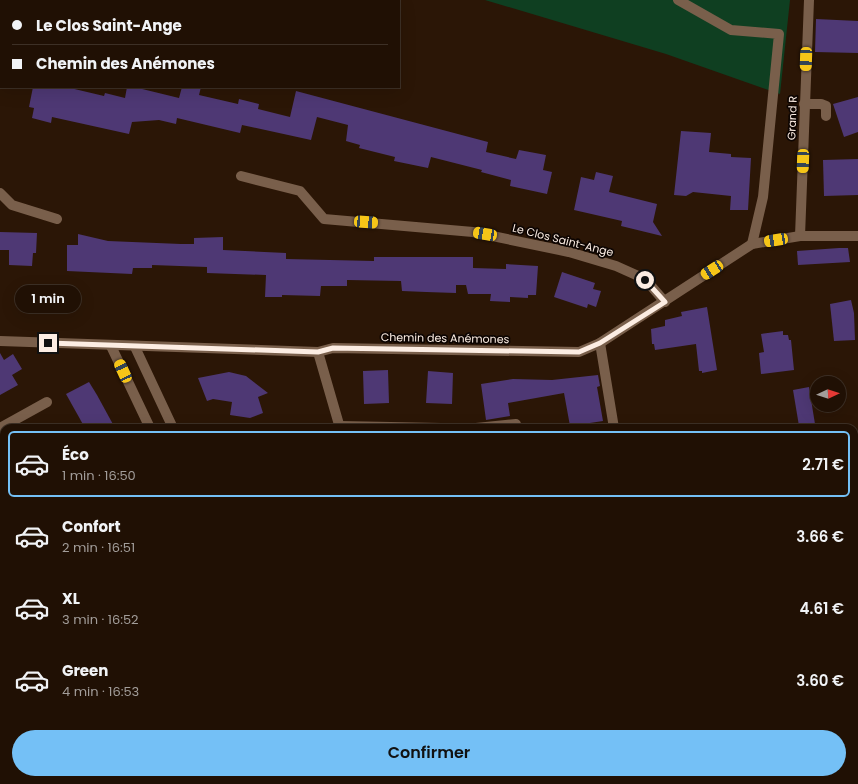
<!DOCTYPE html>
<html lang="fr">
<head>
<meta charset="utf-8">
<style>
  body { margin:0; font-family:Poppins,sans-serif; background:#2d1e13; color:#f1f3f6; height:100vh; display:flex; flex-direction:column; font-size:15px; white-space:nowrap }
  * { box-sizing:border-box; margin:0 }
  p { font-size:13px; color:#a29d9a }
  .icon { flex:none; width:22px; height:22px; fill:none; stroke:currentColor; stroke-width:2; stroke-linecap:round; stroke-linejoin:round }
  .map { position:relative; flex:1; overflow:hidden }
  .side { position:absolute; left:0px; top:424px; width:858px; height:360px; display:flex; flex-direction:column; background:#201004; border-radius:12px 12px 0 0; box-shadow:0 4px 16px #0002,0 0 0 1px #3d3026 }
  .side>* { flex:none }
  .hud { position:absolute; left:0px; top:0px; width:400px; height:88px; box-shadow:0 4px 16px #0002,0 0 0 1px #3d3026; display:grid; align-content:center; height:88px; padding:0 12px; background:#201004 }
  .needle { width:26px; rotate:86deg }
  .fabs { position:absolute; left:810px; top:376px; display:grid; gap:8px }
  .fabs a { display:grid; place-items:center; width:36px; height:36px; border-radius:50%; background:#201004; box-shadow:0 4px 16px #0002,0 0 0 1px #3d3026; font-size:20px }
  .end { position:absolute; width:18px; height:18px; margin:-9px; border:5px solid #fcede3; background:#111; box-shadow:0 0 0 2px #111 }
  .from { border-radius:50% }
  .bubble { position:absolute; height:28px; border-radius:14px; background:#201004; box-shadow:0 4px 16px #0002,0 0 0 1px #3d3026; font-size:13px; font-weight:600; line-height:28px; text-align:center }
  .car { position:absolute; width:12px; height:24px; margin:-12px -6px; border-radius:5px; box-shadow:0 0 3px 1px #0007; background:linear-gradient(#f5c518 24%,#345 0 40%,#f5c518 0 76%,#345 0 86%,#f5c518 0) }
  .hud b { display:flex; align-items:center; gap:14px; height:38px; font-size:15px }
  .hud b+b { border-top:1px solid #3d3026 }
  .hud i { width:10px; height:10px; background:#f1f3f6 }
  ul { padding:7px 0 0; list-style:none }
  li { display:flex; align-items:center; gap:12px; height:66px; margin:0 8px 6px; padding:0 4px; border:2px solid transparent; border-radius:6px }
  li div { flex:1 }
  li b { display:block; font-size:15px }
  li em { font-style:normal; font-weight:600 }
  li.active { border-color:#74c0f6 }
  li>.icon { width:36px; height:36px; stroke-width:1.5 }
  .primary-button { display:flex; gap:8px; margin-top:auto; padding:8px 12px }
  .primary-button a { flex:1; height:46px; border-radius:24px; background:#74c0f6; color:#111; font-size:16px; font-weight:600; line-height:46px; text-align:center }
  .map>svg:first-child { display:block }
</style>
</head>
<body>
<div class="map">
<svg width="858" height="784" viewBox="0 0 858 784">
  <rect width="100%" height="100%" fill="#2b1606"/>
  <path fill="#0f3f21" d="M485,0H790L780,94L666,54Z"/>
  <g fill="#4e3874">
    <path d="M816,19L858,21V53L815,52Z"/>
    <path d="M33,87H66L104,96L105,93L125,98L127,87H134L179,98L182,87H201L199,95L238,104L239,99L259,104L258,109L290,117L296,91L488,142L486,152L516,159L519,150L546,155L543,170L552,172L547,194L510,186L511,180L481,172L482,170L431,157L428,168L394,161L395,157L359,148L360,145L346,141L348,125L317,117L311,140L242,125L240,133L177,118L176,124L159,120L132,122L129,134L52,117L51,123L32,118L34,108L29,107Z"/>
    <path d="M858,97V132L844,137L833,104Z"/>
    <path d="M681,131L711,133L709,152L731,154V157L751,158L748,210H730L731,196L693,192L686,196L674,195Z"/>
    <path d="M858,159V195L824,196L823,160Z"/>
    <path d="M596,172L613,176L609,192L657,204L653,222L662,236L621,226L622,221L574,210L581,177L594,180Z"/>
    <path d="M0,232L37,233L36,253H33L32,266L9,265V250H0Z"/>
    <path d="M78,234L108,241L181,244H194V238L223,237V250L286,253V259L374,261V257H473V268L506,269V264L538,266L536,295H528V298L510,297V302L490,301L491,294H468L466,285H456V293L426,292L402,291L401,281L347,280V286H321L320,296L282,295V297H265L266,275L207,273V267L152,265V268H133L132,274L67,271V245H78Z"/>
    <path d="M839,248H848L850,262L798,265L797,251Z"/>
    <path d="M562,272L595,283L593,289L601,291L596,307L588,304L587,308L554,297Z"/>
    <path d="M851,300L854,313L855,340L834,341L830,304Z"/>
    <path d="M707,307L717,370L702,373V371H699L696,344L655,350L654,344H652L651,329L665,326V320L682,316L681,312Z"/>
    <path d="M783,331V335H788L789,340H791L794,370L761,374L759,353L764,352L761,334Z"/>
    <path d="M0,353L4,360L13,354L22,369L12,375L18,385L0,395Z"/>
    <path d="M388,370L389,403L364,404L363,371Z"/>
    <path d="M428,371L453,373L452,404L426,403Z"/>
    <path d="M229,372L246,376L268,393L258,397L263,413L250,418L230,415L232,402L213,399L207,401L198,378Z"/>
    <path d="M598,375L600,386L597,387L603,421L570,426L564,393L508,403L510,416L486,420L481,384L513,379L552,380Z"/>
    <path d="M89,382L97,395L115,428H85L66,394Z"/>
    <path d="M809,387L815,424L799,426L793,390Z"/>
  </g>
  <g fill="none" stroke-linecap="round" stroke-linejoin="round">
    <g stroke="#795f4b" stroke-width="10">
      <path d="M678,0L731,30L779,34L763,197L752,244"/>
      <path d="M804,104H821L826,106V116"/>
      <path d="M241,176L300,191L324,219L473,232L569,252L616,266L645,279L665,302"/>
      <path d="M0,193L12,205L57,219"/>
      <path d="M800,236L809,0"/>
      <path d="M111,346L150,428"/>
      <path d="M135,347L173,428"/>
      <path d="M318,352L340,428"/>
      <path d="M340,426L441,428"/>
      <path d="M0,428L47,402"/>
      <path d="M476,428L516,424"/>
      <path d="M854,469L858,468"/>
      <path d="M854,533L858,532"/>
      <path d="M782,780L783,784"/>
      <path d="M72,784L74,780"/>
    </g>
    <g stroke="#795f4b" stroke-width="10">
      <path d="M0,341L318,352L333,348L579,352L600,343L752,244L800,236H858"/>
      <path d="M600,343L614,428"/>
    </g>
  </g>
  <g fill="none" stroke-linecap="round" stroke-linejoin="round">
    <path stroke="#fcede3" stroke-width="5" d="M48,343L318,352L333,348L579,352L600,343L665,302L645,280"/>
  </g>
  <g text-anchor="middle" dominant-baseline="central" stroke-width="3.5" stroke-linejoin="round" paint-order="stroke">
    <g font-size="11" fill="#fcede3" stroke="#0d0502">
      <text transform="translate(792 118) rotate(-88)">Grand R</text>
      <text transform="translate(563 240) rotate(14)">Le Clos Saint-Ange</text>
      <text transform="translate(445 338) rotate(1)">Chemin des Anémones</text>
    </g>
  </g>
</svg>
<div class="fabs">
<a><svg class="needle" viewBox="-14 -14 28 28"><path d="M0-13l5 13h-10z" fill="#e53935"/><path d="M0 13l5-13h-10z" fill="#a29d9a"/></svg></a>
</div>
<i class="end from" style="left:645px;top:280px"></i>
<i class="end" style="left:48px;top:343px"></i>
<div class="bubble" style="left:15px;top:285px;width:66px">1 min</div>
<i class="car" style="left:806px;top:59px;rotate:182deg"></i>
<i class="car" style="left:803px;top:161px;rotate:182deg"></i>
<i class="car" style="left:366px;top:222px;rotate:94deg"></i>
<i class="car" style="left:485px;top:234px;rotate:280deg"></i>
<i class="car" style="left:776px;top:240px;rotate:261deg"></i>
<i class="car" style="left:712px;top:270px;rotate:237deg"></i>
<i class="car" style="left:123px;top:371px;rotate:335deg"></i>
<div class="hud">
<b><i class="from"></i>Le Clos Saint-Ange</b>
<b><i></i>Chemin des Anémones</b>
</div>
<section class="side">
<ul>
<li class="active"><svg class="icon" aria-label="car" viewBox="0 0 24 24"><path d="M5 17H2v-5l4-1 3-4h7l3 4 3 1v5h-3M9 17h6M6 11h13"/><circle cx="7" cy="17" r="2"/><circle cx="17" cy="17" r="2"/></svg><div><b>Éco</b><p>1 min · 16:50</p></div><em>2.71 €</em></li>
<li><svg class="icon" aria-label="car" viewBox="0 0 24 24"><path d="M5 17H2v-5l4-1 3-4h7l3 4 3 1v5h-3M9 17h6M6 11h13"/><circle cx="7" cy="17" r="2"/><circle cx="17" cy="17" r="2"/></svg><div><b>Confort</b><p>2 min · 16:51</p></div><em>3.66 €</em></li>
<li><svg class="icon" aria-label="car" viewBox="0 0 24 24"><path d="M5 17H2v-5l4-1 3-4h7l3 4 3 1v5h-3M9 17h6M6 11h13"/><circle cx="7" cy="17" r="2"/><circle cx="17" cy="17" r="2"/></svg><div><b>XL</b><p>3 min · 16:52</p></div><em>4.61 €</em></li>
<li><svg class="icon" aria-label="car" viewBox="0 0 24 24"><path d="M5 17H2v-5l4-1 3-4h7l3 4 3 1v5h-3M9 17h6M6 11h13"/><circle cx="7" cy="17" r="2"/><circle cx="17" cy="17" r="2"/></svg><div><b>Green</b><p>4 min · 16:53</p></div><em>3.60 €</em></li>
</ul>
<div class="primary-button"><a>Confirmer</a></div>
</section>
</div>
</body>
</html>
